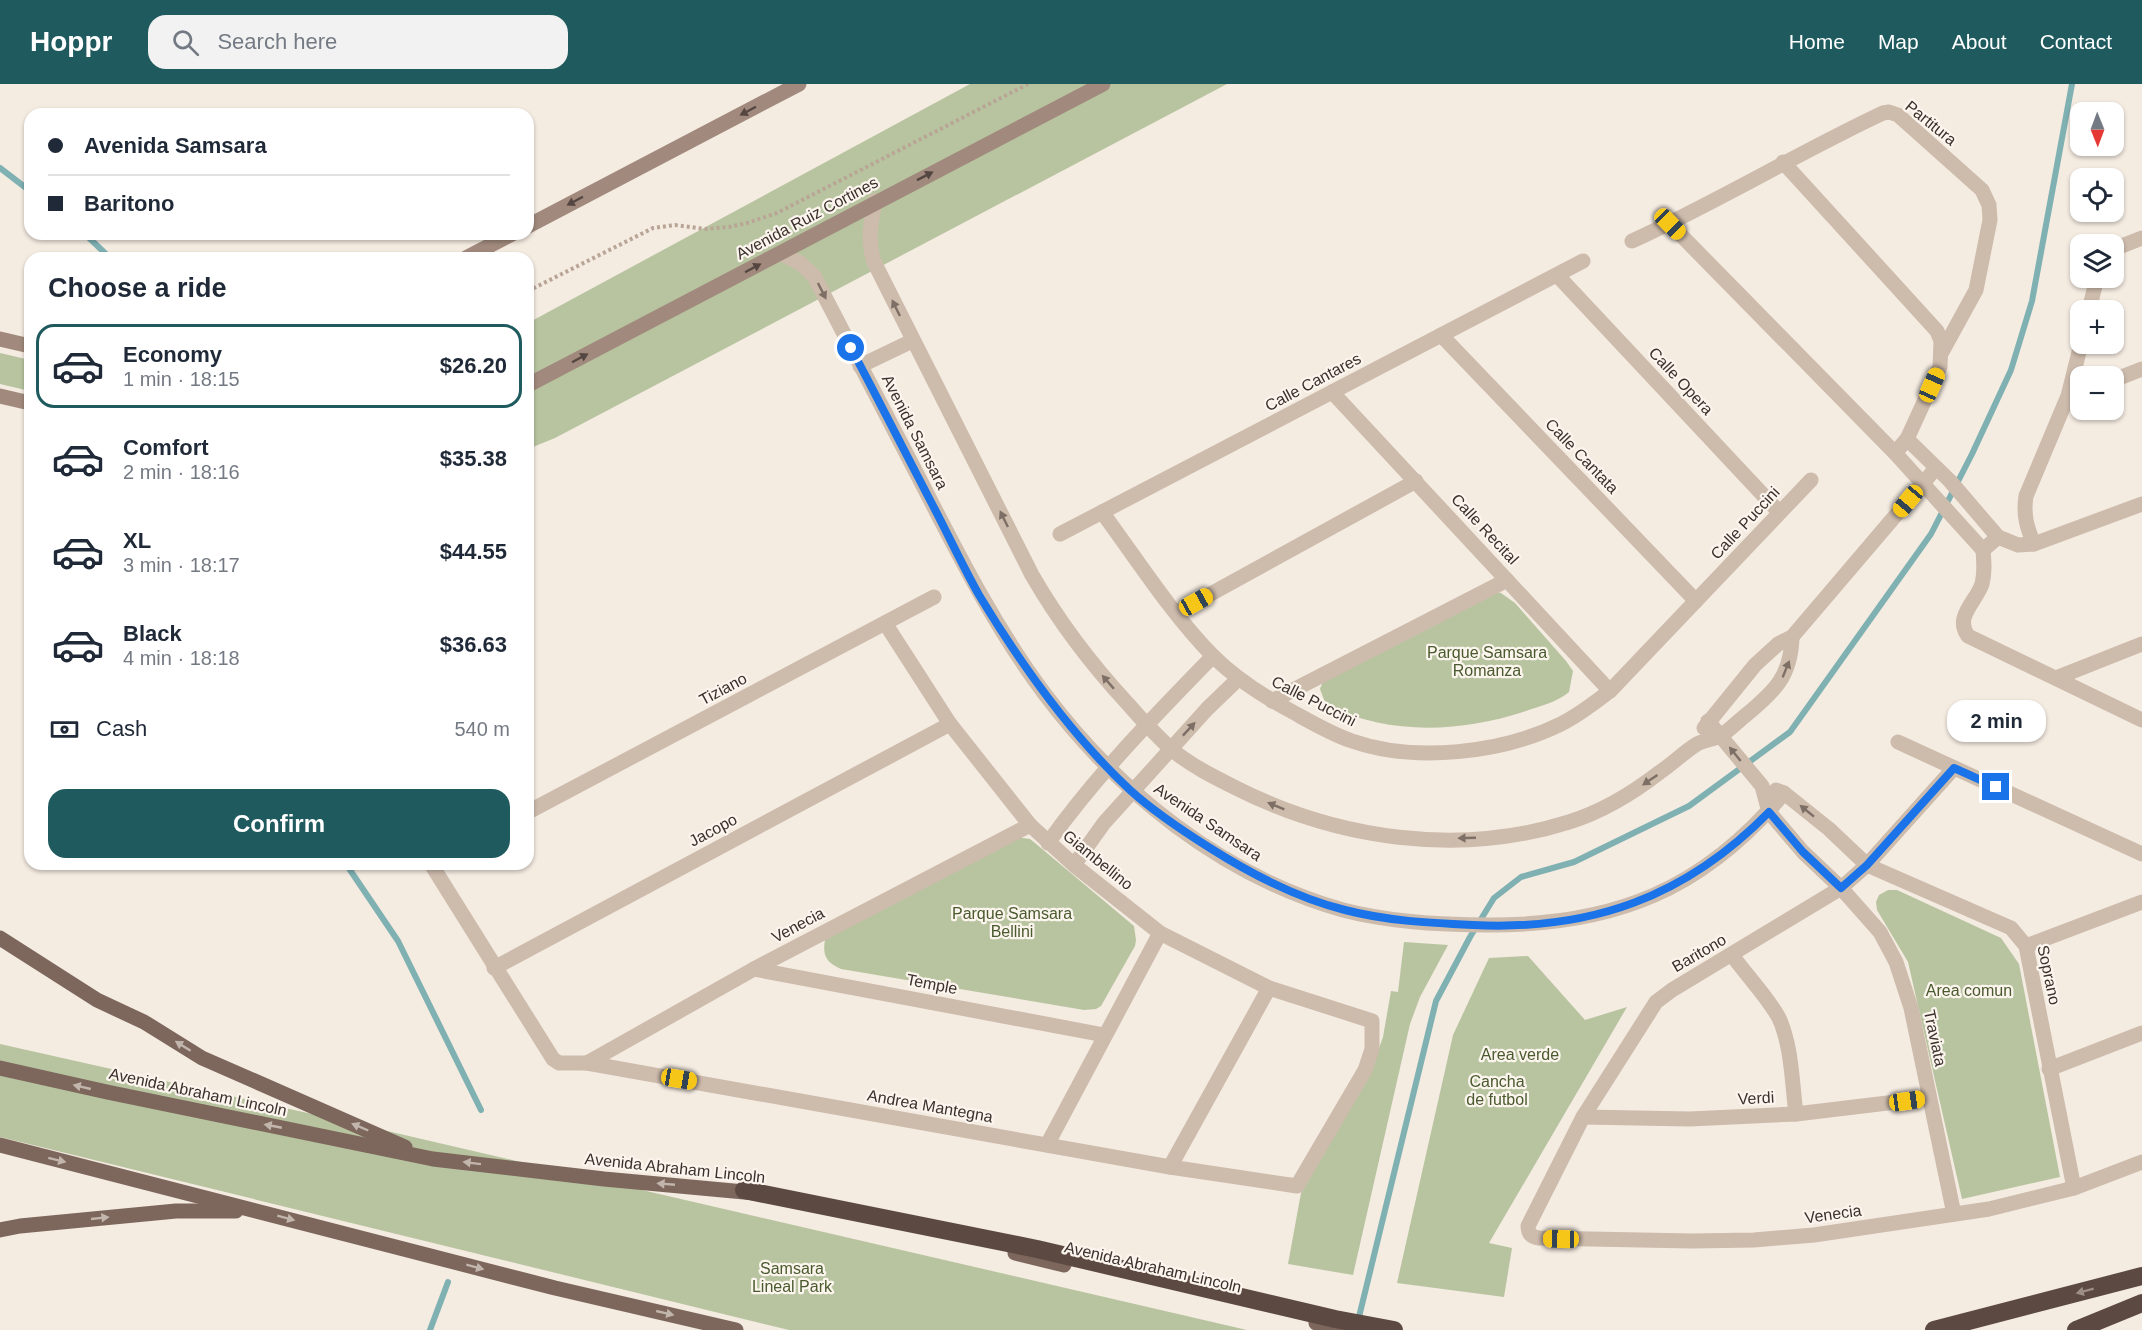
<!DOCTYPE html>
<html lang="en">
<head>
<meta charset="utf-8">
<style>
  body { margin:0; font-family:Arial,sans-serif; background:#f2f2f3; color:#1f2937; height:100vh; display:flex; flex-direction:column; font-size:22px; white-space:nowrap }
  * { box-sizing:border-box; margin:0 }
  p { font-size:20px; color:#747a83 }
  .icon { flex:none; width:33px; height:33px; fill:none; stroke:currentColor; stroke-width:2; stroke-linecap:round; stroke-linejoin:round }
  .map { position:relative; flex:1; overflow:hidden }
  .sheet { position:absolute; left:24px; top:168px; width:510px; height:618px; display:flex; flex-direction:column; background:#fff; border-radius:18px; box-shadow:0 2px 4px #0004 }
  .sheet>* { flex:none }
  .guide { position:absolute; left:24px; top:24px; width:510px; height:132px; border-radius:18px; box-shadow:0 2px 4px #0004; display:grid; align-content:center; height:132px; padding:0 24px; background:#fff }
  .needle { width:39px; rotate:179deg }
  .tools { position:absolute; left:2070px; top:18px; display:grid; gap:12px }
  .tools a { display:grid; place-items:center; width:54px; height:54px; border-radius:12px; background:#fff; box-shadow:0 2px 4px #0004; font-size:30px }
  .end { position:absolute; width:27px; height:27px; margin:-14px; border:8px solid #1a73e8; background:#fff; box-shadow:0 0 0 3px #fff }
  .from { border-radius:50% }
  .bubble { position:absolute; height:42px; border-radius:18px; background:#fff; box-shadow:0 2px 4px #0004; font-size:20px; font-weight:700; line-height:42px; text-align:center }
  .car { position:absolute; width:18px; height:36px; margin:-18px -9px; border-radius:8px; box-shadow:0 0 4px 2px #0007; background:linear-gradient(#f5c518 24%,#345 0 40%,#f5c518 0 76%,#345 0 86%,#f5c518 0) }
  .guide b { display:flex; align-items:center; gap:21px; height:57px; font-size:22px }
  .guide b+b { border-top:2px solid #e0e1e3 }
  .guide i { width:15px; height:15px; background:#1f2937 }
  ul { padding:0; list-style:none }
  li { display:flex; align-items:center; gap:18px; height:84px; margin:0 12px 9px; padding:0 12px; border:3px solid transparent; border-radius:18px }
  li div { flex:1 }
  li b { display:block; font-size:22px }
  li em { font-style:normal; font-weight:700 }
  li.selected { border-color:#1f5a5e }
  li>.icon { width:54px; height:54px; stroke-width:1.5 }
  h2 { padding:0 24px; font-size:27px; line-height:72px }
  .pay { display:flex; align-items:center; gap:15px; height:66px; padding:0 24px; font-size:22px }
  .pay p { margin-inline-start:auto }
  .cta { display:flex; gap:12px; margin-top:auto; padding:12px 24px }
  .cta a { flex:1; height:69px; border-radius:18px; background:#1f5a5e; color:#fff; font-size:24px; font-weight:700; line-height:69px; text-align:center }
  header { display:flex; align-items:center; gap:36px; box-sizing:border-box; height:84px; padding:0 30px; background:#1f5a5e; color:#fff }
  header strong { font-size:28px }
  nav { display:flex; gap:33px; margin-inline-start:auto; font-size:21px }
  .search { width:420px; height:54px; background:#f2f2f3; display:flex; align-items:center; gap:15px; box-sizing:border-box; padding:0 21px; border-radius:18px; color:#747a83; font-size:22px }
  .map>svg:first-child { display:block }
</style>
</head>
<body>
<header>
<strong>Hoppr</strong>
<div class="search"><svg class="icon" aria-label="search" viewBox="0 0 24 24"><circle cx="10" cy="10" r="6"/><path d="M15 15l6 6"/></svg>Search here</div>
<nav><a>Home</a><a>Map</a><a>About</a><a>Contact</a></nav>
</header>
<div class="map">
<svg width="2142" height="1246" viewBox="0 0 2142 1246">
  <rect width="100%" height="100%" fill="#f4ebe1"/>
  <g fill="#b8c4a0">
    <path d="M970,0H1227L555,354L528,365V239Z"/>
    <path d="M0,269L30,276V307L0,300Z"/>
    <path d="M1492,507L1501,509L1515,519L1566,577L1573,587L1569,608C1556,619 1539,622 1523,628C1458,649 1388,651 1326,621L1320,605L1323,597Z"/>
    <path d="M1017,753L1030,755L1035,759L1134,842L1136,856L1135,862L1101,922L1096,925L1084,926L841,885C827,879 822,872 825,856Z"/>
    <path d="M1888,806H1897L2001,854L2019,880L2060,1093L1962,1115L1908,878L1877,826L1876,818L1879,811Z"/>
    <path d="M1404,858L1448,861L1420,913L1410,940L1353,1191L1288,1180L1301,1109L1378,967L1383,953L1391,907L1398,908Z"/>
    <path d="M1528,872L1585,936L1627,923L1489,1159L1512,1164L1504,1213L1397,1199L1453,951L1489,874Z"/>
    <path d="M0,960L370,1043L1247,1246H789L0,1053Z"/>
  </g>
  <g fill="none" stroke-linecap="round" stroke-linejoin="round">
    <g stroke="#7fb0b2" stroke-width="6">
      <path d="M0,84L30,107"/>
      <path d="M85,150L110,174"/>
      <path d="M346,780L398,857L481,1026"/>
      <path d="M1358,1237L1436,917L1470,853L1494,814L1521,793L1574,778L1689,722L1790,648L1931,450L1972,370L2011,286L2032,217L2072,0"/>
      <path d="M430,1246L448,1198"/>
    </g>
    <path stroke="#b9a596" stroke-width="4" stroke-dasharray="3 3" stroke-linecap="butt" d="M528,207L653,144L675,141L705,145L729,143L747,139L777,129L1028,0"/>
    <g stroke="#cdbbac" stroke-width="15">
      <path d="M1783,78L1937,247L1941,257L1940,283L1907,355L1895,369"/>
      <path d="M875,117C871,139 867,156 874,178L1032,491C1059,538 1091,580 1128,620C1142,636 1156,651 1171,665C1190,681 1214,693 1236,704C1337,755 1459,773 1569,738C1601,728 1633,709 1660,688C1672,680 1682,670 1694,662C1702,656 1712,656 1720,652C1729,647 1738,637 1746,631C1775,607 1791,592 1792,553"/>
      <path d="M1670,140L1895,369L1983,466"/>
      <path d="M1632,157C1717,118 1798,69 1883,29L1889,28L1898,31L1982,106L1989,121L1990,136L1976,206L1942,268"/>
      <path d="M2114,165L2142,154"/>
      <path d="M780,169L800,179L814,192C849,259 884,327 919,394C957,468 994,542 1044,609C1118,708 1222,792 1343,826C1389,838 1442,841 1490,841C1615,841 1703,806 1784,709"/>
      <path d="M1557,191L1779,428"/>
      <path d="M2089,226L2097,194"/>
      <path d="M1441,251L1696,517"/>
      <path d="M860,282L912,257"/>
      <path d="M2114,296L2142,285"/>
      <path d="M1332,308L1610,607"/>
      <path d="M1907,355L1950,397L1998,453"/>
      <path d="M2142,420L2034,460L2018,461L1998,453L1983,466C1984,478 1985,488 1982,500C1976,518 1954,533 1968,552L2142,636"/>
      <path d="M1102,428C1138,477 1171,529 1213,572C1236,595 1263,612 1291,627C1311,638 1331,650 1352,657C1415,679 1502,669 1561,640C1579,631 1594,619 1610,607L1811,396"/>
      <path d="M1060,450L1583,177"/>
      <path d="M2034,460C2027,444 2023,431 2026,412L2068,312L2081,260"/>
      <path d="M1176,529L1416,397"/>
      <path d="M2056,594L2142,560"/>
      <path d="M1272,617L1507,496"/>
      <path d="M1708,637L1762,702L1769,728L1803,768L1841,804L1880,848L1896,878L1911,924L1954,1130"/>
      <path d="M1704,644L1755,581L1778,560L1792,553L1936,384"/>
      <path d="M1898,658L2142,770"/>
      <path d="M1954,684L1867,781L1841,804L1672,906L1656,918L1583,1033L1528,1142C1528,1150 1532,1153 1539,1154L1692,1157L1754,1156L1814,1151L1989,1125L2074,1104L2142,1078"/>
      <path d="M1776,706L1784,709L1829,745L1867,781L2011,844L2026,862L2074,1104"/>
      <path d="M528,728L934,513"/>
      <path d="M1048,759C1096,691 1155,632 1213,572"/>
      <path d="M431,780L553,975L559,979H587L1170,1083L1297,1102L1365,986L1372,965V937L1269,904L1160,849L1074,781L1030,741L950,640L885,539"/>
      <path d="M1074,781L1104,739L1207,625L1238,595"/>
      <path d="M2026,862L2142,818"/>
      <path d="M1732,871C1747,892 1767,912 1779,934C1792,963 1792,999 1796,1030"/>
      <path d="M494,884L950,640"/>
      <path d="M754,885L1104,951"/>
      <path d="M587,979L754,885L1030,741"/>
      <path d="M2049,985L2142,949"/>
      <path d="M1583,1033L1690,1035L1796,1030L1929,1014"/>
      <path d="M1047,1061L1160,849"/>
      <path d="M1170,1083L1269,904"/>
    </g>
    <g stroke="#a18a7d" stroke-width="15">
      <path d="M528,142L799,0"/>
      <path d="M466,174L512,150"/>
      <path d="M0,255L30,262"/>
      <path d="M528,301C720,201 911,99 1103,0"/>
      <path d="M0,312L30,319"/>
    </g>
    <g stroke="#7d675c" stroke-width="15">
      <path d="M0,854L97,916L144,938L202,974L405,1063"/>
      <path d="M0,984L107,1008L433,1075L604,1095L755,1109"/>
      <path d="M0,1061L555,1204L736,1246"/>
      <path d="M0,1146L20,1142L176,1127H236"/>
      <path d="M1015,1169L1064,1181"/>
      <path d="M1316,1239L1342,1246"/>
    </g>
    <g stroke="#5c4a42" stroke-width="18">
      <path d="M744,1106L1037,1165L1335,1235L1394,1246"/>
      <path d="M1934,1246L2142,1192"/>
      <path d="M2076,1246L2142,1219"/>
    </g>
  </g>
  <defs><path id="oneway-solid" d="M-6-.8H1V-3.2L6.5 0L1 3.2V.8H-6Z" transform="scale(1.5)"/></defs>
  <g fill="#544640">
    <use href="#oneway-solid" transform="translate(748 27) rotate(152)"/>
    <use href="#oneway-solid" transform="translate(925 92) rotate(-27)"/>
    <use href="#oneway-solid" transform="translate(575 117) rotate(152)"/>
    <use href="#oneway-solid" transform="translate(753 184) rotate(-28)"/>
    <use href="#oneway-solid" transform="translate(580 274) rotate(-28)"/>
  </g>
  <g fill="#7d6f65">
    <use href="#oneway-solid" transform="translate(822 207) rotate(63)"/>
    <use href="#oneway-solid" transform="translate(896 224) rotate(-116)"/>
    <use href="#oneway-solid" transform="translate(1004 435) rotate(-116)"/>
    <use href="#oneway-solid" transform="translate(1786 585) rotate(-68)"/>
    <use href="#oneway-solid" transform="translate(1108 598) rotate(-131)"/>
    <use href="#oneway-solid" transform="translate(1189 645) rotate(-47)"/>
    <use href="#oneway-solid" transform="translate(1735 670) rotate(-129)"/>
    <use href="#oneway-solid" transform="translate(1650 696) rotate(146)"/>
    <use href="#oneway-solid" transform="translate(1276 722) rotate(-158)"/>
    <use href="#oneway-solid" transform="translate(1807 727) rotate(-141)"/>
    <use href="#oneway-solid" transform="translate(1467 754) rotate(178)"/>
  </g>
  <g fill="#c2b5ac">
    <use href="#oneway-solid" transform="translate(183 962) rotate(-148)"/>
    <use href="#oneway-solid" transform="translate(82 1003) rotate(-167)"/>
    <use href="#oneway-solid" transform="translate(273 1042) rotate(-169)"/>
    <use href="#oneway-solid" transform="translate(360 1043) rotate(-157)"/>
    <use href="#oneway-solid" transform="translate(57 1076) rotate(14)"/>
    <use href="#oneway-solid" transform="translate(472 1079) rotate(-173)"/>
    <use href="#oneway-solid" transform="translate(666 1100) rotate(-175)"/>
    <use href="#oneway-solid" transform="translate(100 1134) rotate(-6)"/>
    <use href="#oneway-solid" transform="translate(286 1134) rotate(15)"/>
    <use href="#oneway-solid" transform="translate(475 1183) rotate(15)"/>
    <use href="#oneway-solid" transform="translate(665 1229) rotate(13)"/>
  </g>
  <use fill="#9c8e87" href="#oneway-solid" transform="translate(2085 1207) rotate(165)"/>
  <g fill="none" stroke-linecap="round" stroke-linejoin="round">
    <path stroke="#1a73e8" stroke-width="8" d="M851,264C878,315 904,366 931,418C947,448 962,481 979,511C1020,579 1072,652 1130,706C1154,728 1183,747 1210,764C1251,790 1297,814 1345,826C1387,837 1430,839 1473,841C1591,847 1686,813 1769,728L1803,768L1841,804L1867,781L1954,684L1996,703"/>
  </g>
  <g text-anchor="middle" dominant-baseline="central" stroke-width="4.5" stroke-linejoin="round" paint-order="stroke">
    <g font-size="16" fill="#3b302b" stroke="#fbf5ee">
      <text transform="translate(1931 39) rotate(39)">Partitura</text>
      <text transform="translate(807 134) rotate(-28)">Avenida Ruiz Cortines</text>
      <text transform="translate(1681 297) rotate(47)">Calle Opera</text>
      <text transform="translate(1313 298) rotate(-28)">Calle Cantares</text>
      <text transform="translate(915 348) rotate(63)">Avenida Samsara</text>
      <text transform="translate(1582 372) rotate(46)">Calle Cantata</text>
      <text transform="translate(1745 439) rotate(-47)">Calle Puccini</text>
      <text transform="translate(1485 445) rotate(47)">Calle Recital</text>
      <text transform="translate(723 605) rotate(-28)">Tiziano</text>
      <text transform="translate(1314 617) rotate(27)">Calle Puccini</text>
      <text transform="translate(1208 738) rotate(34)">Avenida Samsara</text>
      <text transform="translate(713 746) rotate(-28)">Jacopo</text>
      <text transform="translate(1098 776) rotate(39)">Giambellino</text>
      <text transform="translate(798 841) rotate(-28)">Venecia</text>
      <text transform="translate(1699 869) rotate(-30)">Baritono</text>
      <text transform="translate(2049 891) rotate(78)">Soprano</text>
      <text transform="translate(932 900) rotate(11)">Temple</text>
      <text transform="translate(1935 954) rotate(78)">Traviata</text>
      <text transform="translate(198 1008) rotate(12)">Avenida Abraham Lincoln</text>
      <text transform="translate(1756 1014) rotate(-3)">Verdi</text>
      <text transform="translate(930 1022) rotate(10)">Andrea Mantegna</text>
      <text transform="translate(675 1084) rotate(6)">Avenida Abraham Lincoln</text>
      <text transform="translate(1833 1130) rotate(-8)">Venecia</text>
      <text transform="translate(1153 1183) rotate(13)">Avenida Abraham Lincoln</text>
    </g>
    <g font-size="16" fill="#4a5a2e" stroke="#fbf5ee">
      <text x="1487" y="568">Parque Samsara<tspan x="1487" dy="18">Romanza</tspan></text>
      <text x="1012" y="829">Parque Samsara<tspan x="1012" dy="18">Bellini</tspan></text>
      <text x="1969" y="906">Area comun</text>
      <text x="1520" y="970">Area verde</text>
      <text x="1497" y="997">Cancha<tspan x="1497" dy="18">de futbol</tspan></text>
      <text x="792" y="1184">Samsara<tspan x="792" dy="18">Lineal Park</tspan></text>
    </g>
  </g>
</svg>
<div class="tools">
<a><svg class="needle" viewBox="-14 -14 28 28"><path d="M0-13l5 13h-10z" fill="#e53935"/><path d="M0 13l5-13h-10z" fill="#747a83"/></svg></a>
<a><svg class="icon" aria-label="locate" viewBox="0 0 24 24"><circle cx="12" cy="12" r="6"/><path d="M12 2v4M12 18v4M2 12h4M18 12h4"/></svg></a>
<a><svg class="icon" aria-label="layers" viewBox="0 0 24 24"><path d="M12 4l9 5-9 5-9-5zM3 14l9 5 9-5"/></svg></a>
<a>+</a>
<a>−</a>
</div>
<i class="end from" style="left:851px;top:264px"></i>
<i class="end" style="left:1996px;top:703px"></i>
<div class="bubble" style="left:1947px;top:616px;width:99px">2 min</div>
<i class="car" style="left:1670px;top:140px;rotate:135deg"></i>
<i class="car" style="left:1932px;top:301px;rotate:24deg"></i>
<i class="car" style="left:1908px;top:417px;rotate:220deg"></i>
<i class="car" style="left:1196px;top:518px;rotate:61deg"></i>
<i class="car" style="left:679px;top:995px;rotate:100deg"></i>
<i class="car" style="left:1907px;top:1017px;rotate:82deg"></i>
<i class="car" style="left:1561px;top:1155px;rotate:271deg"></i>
<div class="guide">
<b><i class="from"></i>Avenida Samsara</b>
<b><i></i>Baritono</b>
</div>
<section class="sheet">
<h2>Choose a ride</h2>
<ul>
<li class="selected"><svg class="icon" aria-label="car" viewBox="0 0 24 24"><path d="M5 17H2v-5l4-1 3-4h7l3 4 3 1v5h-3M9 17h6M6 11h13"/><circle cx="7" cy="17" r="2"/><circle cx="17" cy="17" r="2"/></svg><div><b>Economy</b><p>1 min · 18:15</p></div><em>$26.20</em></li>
<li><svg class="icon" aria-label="car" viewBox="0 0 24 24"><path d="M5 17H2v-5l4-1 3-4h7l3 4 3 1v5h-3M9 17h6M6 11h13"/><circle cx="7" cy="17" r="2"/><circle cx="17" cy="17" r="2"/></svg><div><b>Comfort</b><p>2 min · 18:16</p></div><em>$35.38</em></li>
<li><svg class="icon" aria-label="car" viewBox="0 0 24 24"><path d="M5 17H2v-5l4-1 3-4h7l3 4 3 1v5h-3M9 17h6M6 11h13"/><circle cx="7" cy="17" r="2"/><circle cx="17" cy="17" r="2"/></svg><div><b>XL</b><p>3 min · 18:17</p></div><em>$44.55</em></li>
<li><svg class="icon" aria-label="car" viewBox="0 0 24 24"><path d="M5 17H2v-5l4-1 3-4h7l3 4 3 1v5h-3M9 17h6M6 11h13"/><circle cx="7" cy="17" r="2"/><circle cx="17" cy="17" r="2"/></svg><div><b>Black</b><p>4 min · 18:18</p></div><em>$36.63</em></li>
</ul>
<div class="pay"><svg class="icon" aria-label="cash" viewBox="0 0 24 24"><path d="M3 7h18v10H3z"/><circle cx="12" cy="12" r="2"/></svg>Cash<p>540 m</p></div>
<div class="cta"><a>Confirm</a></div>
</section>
</div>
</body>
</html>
